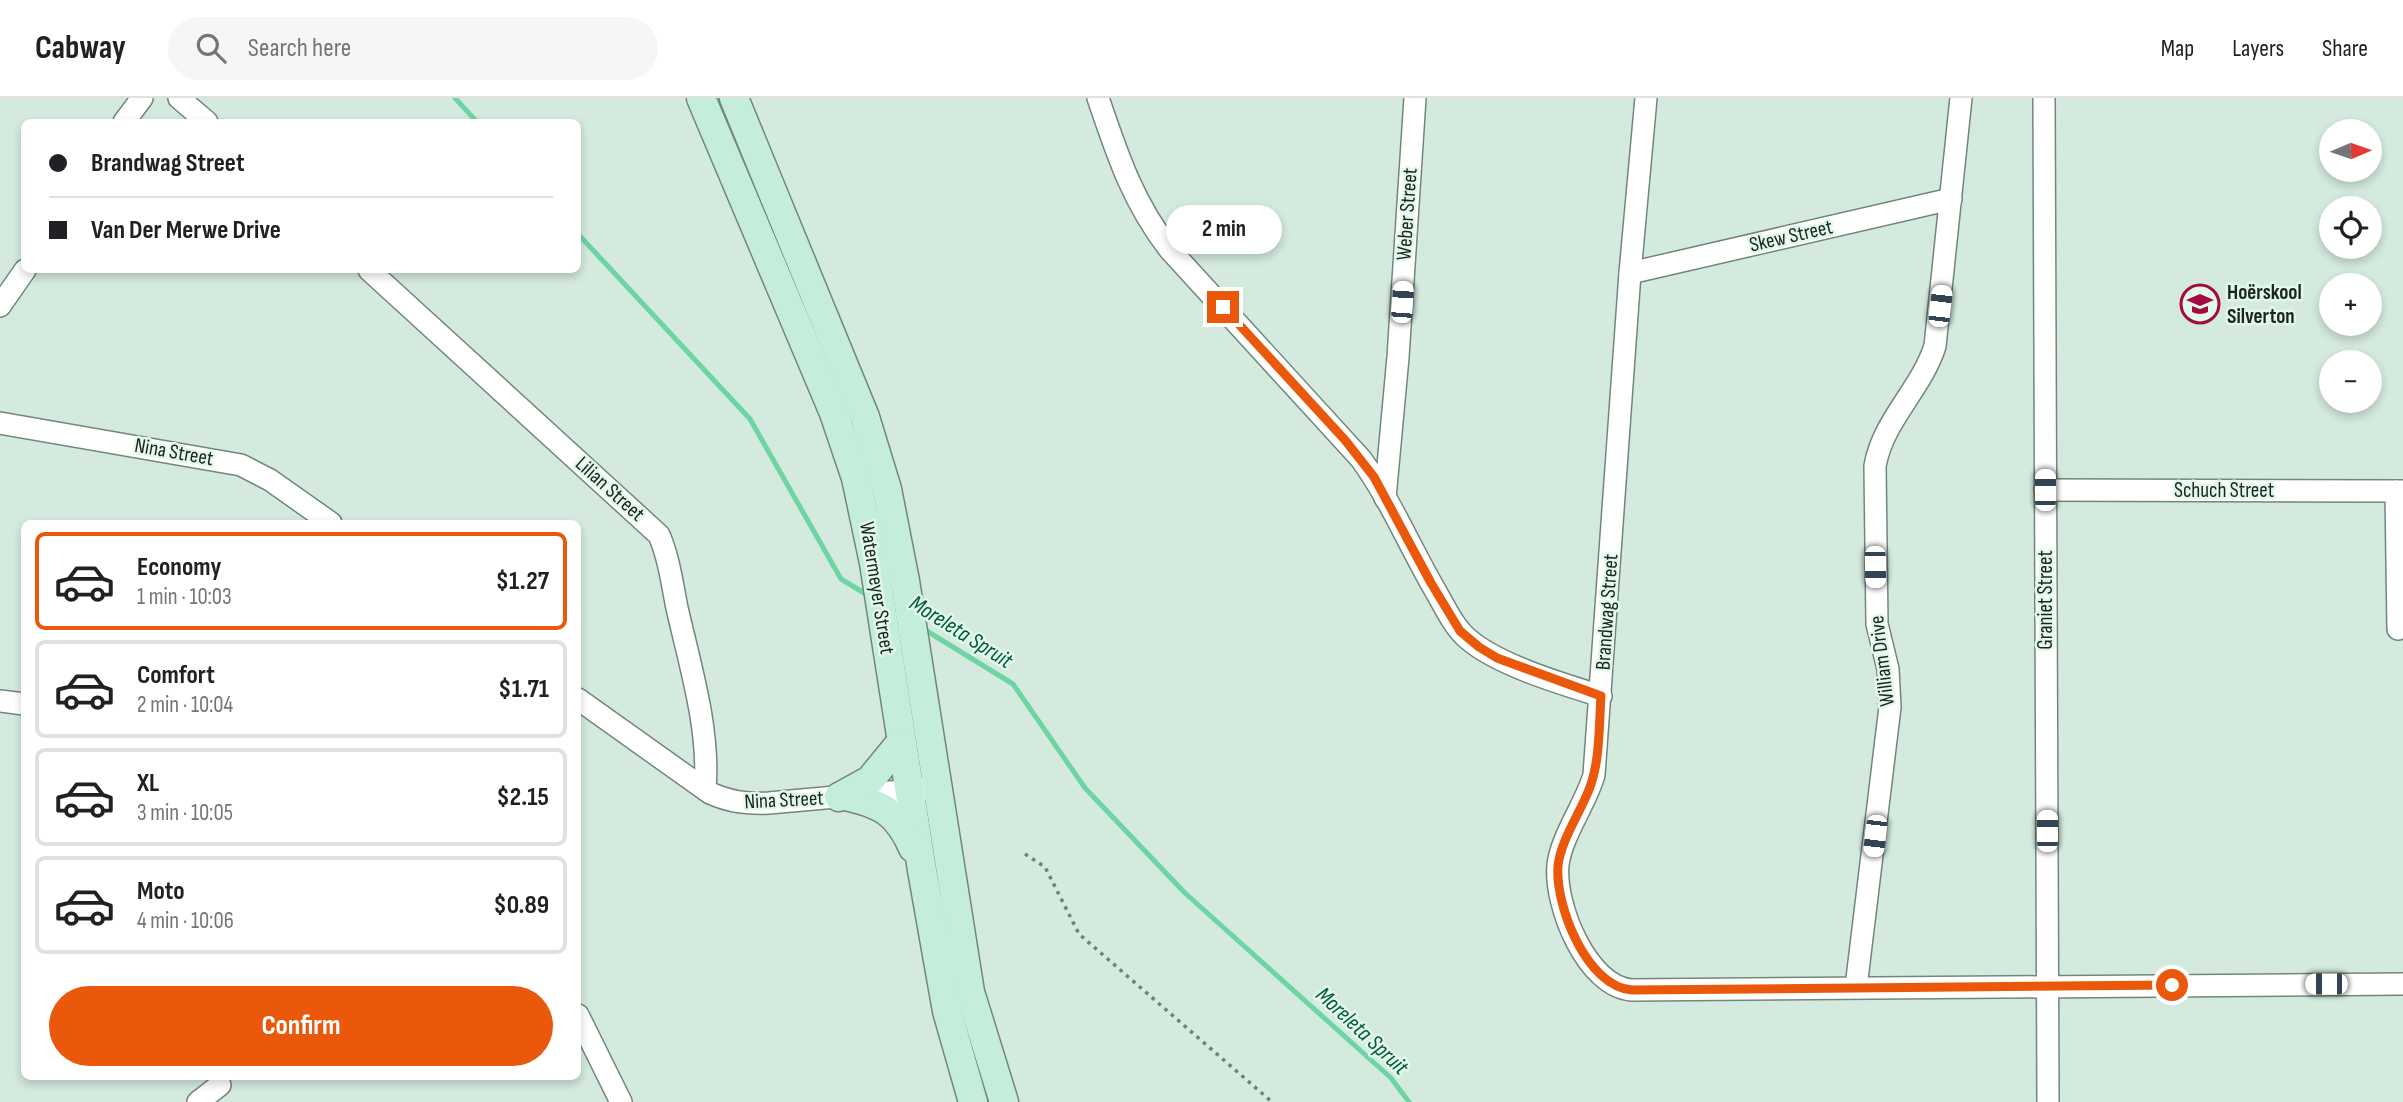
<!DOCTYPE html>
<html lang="en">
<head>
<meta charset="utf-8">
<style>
  body { margin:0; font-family:"Sofia Sans Condensed",sans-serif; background:#f6f6f6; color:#202124; height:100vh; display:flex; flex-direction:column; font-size:26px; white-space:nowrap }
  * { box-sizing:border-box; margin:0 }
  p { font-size:23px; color:#757577 }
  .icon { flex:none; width:38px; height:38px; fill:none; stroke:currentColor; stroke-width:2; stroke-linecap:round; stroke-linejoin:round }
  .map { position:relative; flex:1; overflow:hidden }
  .sheet { position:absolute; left:21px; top:422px; width:560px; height:560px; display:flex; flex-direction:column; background:#fff; border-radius:10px; box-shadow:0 4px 10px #0003 }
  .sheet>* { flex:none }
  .banner { position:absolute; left:21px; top:21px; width:560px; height:154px; border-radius:10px; box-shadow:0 4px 10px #0003; display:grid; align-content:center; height:154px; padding:0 28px; background:#fff }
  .needle { width:46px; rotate:88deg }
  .controls { position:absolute; left:2319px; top:21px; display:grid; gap:14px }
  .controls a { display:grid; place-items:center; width:63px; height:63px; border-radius:50%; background:#fff; box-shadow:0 4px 10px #0003; font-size:35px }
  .end { position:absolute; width:32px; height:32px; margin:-16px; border:9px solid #ea580c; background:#fff; box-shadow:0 0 0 4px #fff }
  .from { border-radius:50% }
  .bubble { position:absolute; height:49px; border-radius:24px; background:#fff; box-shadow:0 4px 10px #0003; font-size:23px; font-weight:700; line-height:49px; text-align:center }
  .car { position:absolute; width:21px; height:42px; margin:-21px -10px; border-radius:9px; box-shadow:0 0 5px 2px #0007; background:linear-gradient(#fff 24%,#345 0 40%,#fff 0 76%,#345 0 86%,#fff 0) }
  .banner b { display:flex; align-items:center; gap:24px; height:66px; font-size:26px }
  .banner b+b { border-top:2px solid #e0e0e0 }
  .banner i { width:18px; height:18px; background:#202124 }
  ul { padding:12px 0 0; list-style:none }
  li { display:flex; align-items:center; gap:21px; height:98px; margin:0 14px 10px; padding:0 14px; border:4px solid #e0e0e0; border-radius:10px }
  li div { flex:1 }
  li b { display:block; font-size:26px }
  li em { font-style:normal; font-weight:700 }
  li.selected { border-color:#ea580c }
  li>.icon { width:63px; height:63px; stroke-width:1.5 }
  .action { display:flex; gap:14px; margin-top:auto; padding:14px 28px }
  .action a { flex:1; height:80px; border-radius:42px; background:#ea580c; color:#fff; font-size:28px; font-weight:700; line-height:80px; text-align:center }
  header { display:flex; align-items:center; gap:42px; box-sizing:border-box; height:98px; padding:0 35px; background:#fff; border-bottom:2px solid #e0e0e0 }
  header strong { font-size:33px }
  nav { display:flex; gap:38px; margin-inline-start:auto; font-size:24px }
  .search { width:490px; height:63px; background:#f6f6f6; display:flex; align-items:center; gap:18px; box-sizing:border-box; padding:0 24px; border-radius:38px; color:#757577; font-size:26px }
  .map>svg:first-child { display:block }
</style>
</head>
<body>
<header>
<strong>Cabway</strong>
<div class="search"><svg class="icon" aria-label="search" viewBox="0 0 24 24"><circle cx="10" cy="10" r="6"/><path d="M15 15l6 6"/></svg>Search here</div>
<nav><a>Map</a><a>Layers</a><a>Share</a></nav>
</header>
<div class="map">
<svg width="2403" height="1004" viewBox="0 0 2403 1004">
  <rect width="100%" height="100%" fill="#d4eade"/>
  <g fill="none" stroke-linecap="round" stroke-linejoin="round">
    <g stroke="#6dd5a3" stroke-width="5">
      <path d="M455,0L477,24"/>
      <path d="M578,136L750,321L841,481L869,498"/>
      <path d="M922,530L1013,586L1085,690L1185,795L1391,980L1409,1004"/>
    </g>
    <defs>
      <g id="street">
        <path d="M179,0L207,24"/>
        <path d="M1098,0C1117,56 1133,105 1170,152L1361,361C1390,401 1410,449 1435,492C1445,509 1453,528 1468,541C1498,567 1562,586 1601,598"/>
        <path d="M1646,0L1630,175L1594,677C1586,705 1561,739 1558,767C1554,807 1587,889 1632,892L2403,886"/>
        <path d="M2044,0L2048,1004"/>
        <path d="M124,24L142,0"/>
        <path d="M369,172L659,437C669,460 672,485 677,510C690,567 710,632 705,690"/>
        <path d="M1630,175L1951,101"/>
        <path d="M0,208L25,172"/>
        <path d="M0,325L241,367L270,382L331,425"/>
        <path d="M2045,392L2403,393"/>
        <path d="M2396,393L2398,531"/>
        <path d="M1385,400L1398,259L1415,0"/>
        <path d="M578,601L710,695C730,704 747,706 769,705L924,691"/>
        <path d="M0,603L24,606"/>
        <path d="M1856,889L1890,609L1888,571L1877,526L1875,368C1883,322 1921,292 1935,248L1961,0"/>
        <path d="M578,917L621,1004"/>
        <path d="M198,1004L220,987"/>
      </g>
      <g id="secondary">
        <path d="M701,0L834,315L856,380L874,465L922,772L947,913L973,1004"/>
        <path d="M734,0L865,319L887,391L905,483L970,894L1004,1004"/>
        <path d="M846,698C882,706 898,715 913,750"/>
        <path d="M839,699L870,682L901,644"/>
      </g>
    </defs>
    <use href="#street" stroke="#72877b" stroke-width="24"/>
    <use href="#secondary" stroke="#72877b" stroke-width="31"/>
    <path stroke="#728178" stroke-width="3.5" stroke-dasharray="3.5 5" stroke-linecap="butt" d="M1025,756L1045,769L1079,836L1272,1004"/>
    <use href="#street" stroke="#fff" stroke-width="21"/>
    <use href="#secondary" stroke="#c4eddc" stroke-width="28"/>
  </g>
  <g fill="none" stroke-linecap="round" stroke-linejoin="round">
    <path stroke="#ea580c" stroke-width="9" d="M1223,209L1345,342L1374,379L1431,485L1460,533L1479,549L1497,560L1601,598C1599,627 1600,662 1590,689C1581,714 1561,741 1558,768C1555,808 1587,889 1632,892L2172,887"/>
  </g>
  <defs>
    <symbol id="school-ring" viewBox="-11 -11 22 22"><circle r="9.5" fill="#e1f8eb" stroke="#a50b40" stroke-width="1.5"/><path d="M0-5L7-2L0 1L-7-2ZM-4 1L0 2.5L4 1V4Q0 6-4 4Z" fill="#a50b40"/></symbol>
  </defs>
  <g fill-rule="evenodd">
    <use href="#school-ring" x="2178" y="184" width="44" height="44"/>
  </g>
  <g text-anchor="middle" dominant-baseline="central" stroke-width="5" stroke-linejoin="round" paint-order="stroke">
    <g font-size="21" fill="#1c241f" stroke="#e1f8eb">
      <text transform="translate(1407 116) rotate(-86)">Weber Street</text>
      <text transform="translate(1791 138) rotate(-13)">Skew Street</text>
      <text transform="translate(174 354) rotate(10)">Nina Street</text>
      <text transform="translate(610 391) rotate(42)">Lilian Street</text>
      <text x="2224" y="392">Schuch Street</text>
      <text transform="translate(877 490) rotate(81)">Watermeyer Street</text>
      <text transform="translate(2045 502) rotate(-90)">Graniet Street</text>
      <text transform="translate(1607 514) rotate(-86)">Brandwag Street</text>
      <text transform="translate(1882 563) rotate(-97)">William Drive</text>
      <text transform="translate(784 702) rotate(-3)">Nina Street</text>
    </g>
    <g font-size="21" font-weight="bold" fill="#1c241f" stroke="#e1f8eb" text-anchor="start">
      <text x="2227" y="194">Hoërskool<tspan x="2227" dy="24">Silverton</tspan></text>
    </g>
    <g font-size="23" font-style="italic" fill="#025a3b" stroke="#e1f8eb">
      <text transform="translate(961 534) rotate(32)">Moreleta Spruit</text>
      <text transform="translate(1362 933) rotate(43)">Moreleta Spruit</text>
    </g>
  </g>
</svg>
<div class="controls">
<a><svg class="needle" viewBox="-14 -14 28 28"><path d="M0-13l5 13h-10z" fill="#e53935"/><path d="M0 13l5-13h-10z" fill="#757577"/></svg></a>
<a><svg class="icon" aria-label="locate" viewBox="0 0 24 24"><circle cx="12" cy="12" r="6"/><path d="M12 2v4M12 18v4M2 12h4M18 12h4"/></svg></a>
<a>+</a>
<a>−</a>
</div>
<i class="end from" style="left:2172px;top:887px"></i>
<i class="end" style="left:1223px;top:209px"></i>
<div class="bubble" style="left:1166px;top:107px;width:116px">2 min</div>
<i class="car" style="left:1402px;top:204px;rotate:4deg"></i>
<i class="car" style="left:1940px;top:208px;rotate:7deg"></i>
<i class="car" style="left:2045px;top:392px;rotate:0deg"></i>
<i class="car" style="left:1875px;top:469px;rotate:179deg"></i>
<i class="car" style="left:2047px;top:733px;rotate:0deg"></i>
<i class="car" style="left:1875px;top:738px;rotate:187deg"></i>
<i class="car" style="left:2326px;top:886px;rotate:270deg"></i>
<div class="banner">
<b><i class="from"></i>Brandwag Street</b>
<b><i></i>Van Der Merwe Drive</b>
</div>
<section class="sheet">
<ul>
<li class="selected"><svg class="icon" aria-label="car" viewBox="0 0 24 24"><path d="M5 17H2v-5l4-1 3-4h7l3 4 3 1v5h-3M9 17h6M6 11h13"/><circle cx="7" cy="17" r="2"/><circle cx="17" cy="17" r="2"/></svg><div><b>Economy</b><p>1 min · 10:03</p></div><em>$1.27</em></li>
<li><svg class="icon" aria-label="car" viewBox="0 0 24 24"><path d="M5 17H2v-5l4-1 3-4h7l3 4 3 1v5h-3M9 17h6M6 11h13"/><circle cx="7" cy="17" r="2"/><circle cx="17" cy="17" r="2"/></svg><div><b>Comfort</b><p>2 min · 10:04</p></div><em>$1.71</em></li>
<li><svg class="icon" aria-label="car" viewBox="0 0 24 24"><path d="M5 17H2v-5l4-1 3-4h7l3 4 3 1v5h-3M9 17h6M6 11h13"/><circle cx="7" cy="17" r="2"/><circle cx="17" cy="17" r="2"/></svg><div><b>XL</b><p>3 min · 10:05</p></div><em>$2.15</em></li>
<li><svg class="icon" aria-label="car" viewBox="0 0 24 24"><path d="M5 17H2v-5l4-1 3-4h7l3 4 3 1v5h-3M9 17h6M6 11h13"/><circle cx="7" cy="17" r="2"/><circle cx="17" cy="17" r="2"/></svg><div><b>Moto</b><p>4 min · 10:06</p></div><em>$0.89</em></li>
</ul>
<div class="action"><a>Confirm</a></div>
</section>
</div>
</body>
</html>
